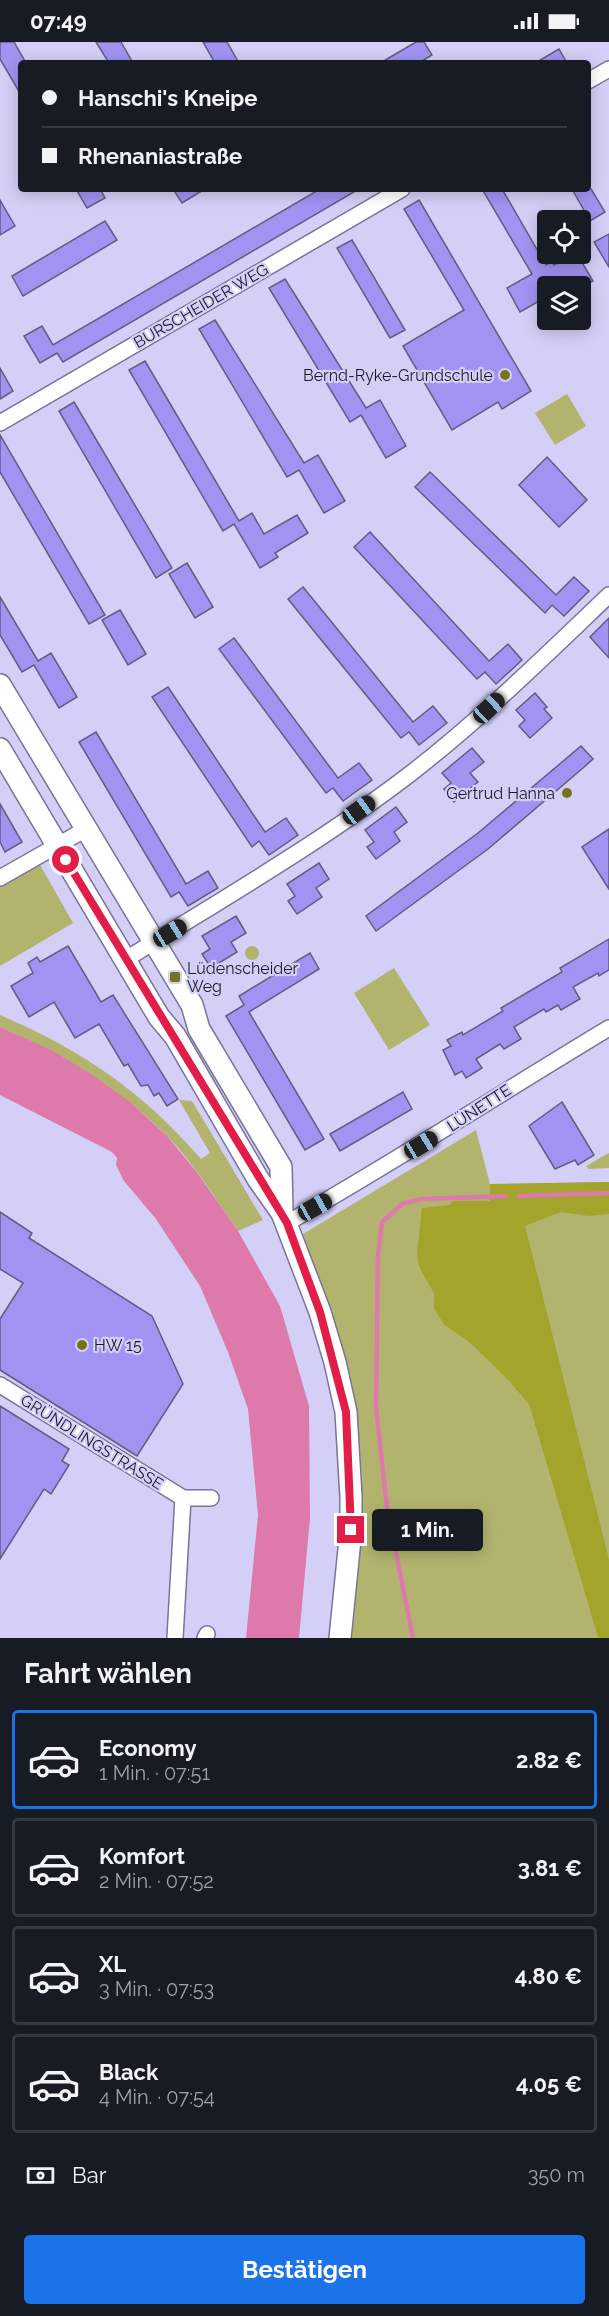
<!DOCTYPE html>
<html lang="de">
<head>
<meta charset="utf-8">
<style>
  body { margin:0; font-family:Raleway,sans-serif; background:#242831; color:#f1f3f6; height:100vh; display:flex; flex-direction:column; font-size:22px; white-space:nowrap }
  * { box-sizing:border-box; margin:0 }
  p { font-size:20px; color:#9ea1a6 }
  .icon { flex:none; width:33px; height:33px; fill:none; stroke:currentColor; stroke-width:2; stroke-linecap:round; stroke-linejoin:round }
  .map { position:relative; height:1596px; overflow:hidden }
  .sheet { display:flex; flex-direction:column; background:#171b24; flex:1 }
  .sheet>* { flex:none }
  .guide { position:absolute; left:18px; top:18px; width:573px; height:132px; border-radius:6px; box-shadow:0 3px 15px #0003; display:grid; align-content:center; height:132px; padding:0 24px; background:#171b24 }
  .fabs { position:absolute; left:537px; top:168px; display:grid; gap:12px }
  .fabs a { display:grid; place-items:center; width:54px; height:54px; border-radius:6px; background:#171b24; box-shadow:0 3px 15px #0003; font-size:30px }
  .end { position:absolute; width:27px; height:27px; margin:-14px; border:8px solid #e11d48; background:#fff; box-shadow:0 0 0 3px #fff }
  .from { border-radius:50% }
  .bubble { position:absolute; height:42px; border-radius:6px; background:#171b24; box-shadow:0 3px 15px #0003; font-size:20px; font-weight:700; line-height:42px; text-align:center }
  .car { position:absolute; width:18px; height:36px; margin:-18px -9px; border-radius:8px; box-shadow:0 0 4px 2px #0007; background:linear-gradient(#222 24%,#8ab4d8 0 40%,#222 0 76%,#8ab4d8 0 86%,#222 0) }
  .guide b { display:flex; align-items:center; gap:21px; height:57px; font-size:22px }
  .guide b+b { border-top:2px solid #363941 }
  .guide i { width:15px; height:15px; background:#f1f3f6 }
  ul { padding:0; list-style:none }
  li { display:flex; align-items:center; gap:18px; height:99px; margin:0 12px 9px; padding:0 12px; border:3px solid #363941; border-radius:6px }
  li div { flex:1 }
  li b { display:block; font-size:22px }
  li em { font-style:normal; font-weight:700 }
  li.on { border-color:#1a73e8 }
  li>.icon { width:54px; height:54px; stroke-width:1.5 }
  h2 { padding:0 24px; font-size:27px; line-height:72px }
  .pay { display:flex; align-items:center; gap:15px; height:66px; padding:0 24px; font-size:22px }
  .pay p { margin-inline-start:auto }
  .primary-button { display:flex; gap:12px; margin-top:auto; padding:12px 24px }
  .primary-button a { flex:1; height:69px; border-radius:6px; background:#1a73e8; color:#fff; font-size:24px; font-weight:700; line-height:69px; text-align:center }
  .status { display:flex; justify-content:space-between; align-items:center; height:42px; padding:0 30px; background:#171b24; direction:ltr }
  .status svg { height:16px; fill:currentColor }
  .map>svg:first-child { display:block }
</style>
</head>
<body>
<div class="status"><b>07:49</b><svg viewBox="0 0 49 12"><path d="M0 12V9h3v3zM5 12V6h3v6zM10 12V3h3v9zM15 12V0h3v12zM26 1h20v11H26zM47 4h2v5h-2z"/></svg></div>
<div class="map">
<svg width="609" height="1596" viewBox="0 0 609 1596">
  <rect width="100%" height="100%" fill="#d3cff7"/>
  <g fill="#b2b46e">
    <path d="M567,352L586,384L555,403L535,371Z"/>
    <path d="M39,821L73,881L0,924V844Z"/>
    <circle cx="252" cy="911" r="7"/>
    <path d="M394,926L430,983L389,1008L354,951Z"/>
    <path d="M0,973C83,1009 141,1048 201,1117L210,1111L179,1058L192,1059L263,1178L238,1189C215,1157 195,1122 167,1094C119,1045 61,1013 0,985Z"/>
    <path d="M476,1088L490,1142L609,1140V1517L490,1143L491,1159H453L419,1225L434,1252V1267L444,1283L469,1300L509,1339L529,1363L598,1596H350C356,1538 365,1481 361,1422C356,1344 327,1266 303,1192Z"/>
    <path d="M609,1111V1126L589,1127L586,1124Z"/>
  </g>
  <path fill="#a3a42b" d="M609,1140V1172L589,1174L561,1170L525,1184L609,1517V1596H598L529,1363L509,1339L469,1300L444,1283L434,1267V1252L419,1225L417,1212L422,1166L450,1163L453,1159H490V1142Z"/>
  <path fill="#de79ac" d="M0,985L53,1009L89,1031L129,1059L167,1094L196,1129L238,1189L280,1264L309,1364L310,1476L299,1596H246L258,1473L248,1367L228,1310L200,1244L156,1177L124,1139L116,1123L117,1116L112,1110L0,1053Z"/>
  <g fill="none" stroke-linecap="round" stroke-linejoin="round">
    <g stroke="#de79ac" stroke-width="4.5">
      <path d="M519,1154L609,1151"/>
      <path d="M413,1596L387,1466L376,1366L378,1214L382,1180L402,1162L421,1157L506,1154"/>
    </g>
  </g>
  <g fill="#a293f3" stroke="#615d80" stroke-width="1.5">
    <path d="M0,0H14L26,21H21V53L0,17Z"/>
    <path d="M96,0H121L133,21H109Z"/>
    <path d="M203,0H227L239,21H215Z"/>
    <path d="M416,0H424L432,13L419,21H380Z"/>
    <path d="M559,7L567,21H535Z"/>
    <path d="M76,147H100L105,156L87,166Z"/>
    <path d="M173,147H205L182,161Z"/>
    <path d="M320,147H359L63,320L57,311L40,321L24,294L42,284L53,303Z"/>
    <path d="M482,147H502L546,223L552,220L554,223L577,212L593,239L583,244H548V254L520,270L507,246L532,232Z"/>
    <path d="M572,147H591L605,170L590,179Z"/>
    <path d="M0,158L15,184L0,193Z"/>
    <path d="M419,158L531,349L502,367L498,360L452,388L403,304L464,268L404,167Z"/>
    <path d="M105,179L117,198L23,254L12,234Z"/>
    <path d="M609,192V225L594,200Z"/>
    <path d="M352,198L405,288L390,296L337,206Z"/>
    <path d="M285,237L366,366L380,358L406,404L386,416L361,373L350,380L269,246Z"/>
    <path d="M215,278L304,421L318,413L345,459L324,471L299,428L287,435L199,287Z"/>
    <path d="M145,319L239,479L252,471L264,492L297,473L308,491L275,511L278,515L260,526L234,482L223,489L129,328Z"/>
    <path d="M0,326L13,349L0,357Z"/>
    <path d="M74,360L172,526L156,536L59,369Z"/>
    <path d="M0,393L105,573L89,582L0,430Z"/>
    <path d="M547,415L587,458L559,485L519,443Z"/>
    <path d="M430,430L556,553L574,535L589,549L564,574L552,563L545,571L415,445Z"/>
    <path d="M370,490L489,619L508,602L522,618L496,642L485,630L477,637L354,505Z"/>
    <path d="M187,521L213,565L195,576L169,532Z"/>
    <path d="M303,545L413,680L433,664L447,681L419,703L409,690L401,696L288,557Z"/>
    <path d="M0,555L38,619L51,611L77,655L59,666L34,623L22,630L0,593Z"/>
    <path d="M120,568L146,612L128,623L102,578Z"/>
    <path d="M609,576V616L590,595Z"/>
    <path d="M234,596L338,736L359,721L372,738L343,759L333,746L326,751L219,607Z"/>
    <path d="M168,645L265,790L286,776L298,793L269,813L259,799L252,805L152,655Z"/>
    <path d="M535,651L547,665L544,667L552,676L530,696L519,684L525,678L516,668Z"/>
    <path d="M96,690L186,842L208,829L218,846L188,864L179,850L171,855L79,700Z"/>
    <path d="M581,704L593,717L583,726L488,807L376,889L366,874L478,791Z"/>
    <path d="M472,706L484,720L470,731L478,740L454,760L444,747L451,741L442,731Z"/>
    <path d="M0,762L22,800L5,810L0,800Z"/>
    <path d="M396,765L407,780L394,790L400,799L376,817L367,805L374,800L365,788Z"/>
    <path d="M609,787V847L582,805Z"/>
    <path d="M319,821L329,837L316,846L322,855L297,872L288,859L295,854L287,842Z"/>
    <path d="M236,874L246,891L231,900L237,910L211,926L202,912L210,907L202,894Z"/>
    <path d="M609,897V928L599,934L598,931L573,945L580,957L561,968L558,963L546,970L544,967L514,985L521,997L504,1007L500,1002L476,1017L482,1026L466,1036L462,1029L455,1033L443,1008L451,1004L447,998L462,990L463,993L503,969L501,966L562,930L560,926Z"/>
    <path d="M68,904L101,960L113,953L178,1057L167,1064L159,1051L154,1054L148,1043L141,1044L128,1022L124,1024L99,982L75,996L54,960L29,975L11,944L33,931L28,921L37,915L40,920Z"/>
    <path d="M310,911L319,927L249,970L324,1097L305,1108L226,974L244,963L239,954Z"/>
    <path d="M403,1050L412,1067L340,1109L330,1092Z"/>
    <path d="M562,1060L594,1113L578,1123L575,1118L555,1127L529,1084Z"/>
    <path d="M0,1170L32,1191L29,1196L152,1274L183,1342L137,1414L0,1328V1277L23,1241L0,1227Z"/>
    <path d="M0,1364L69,1407L62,1419L69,1423L51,1452L44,1447L0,1517Z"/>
  </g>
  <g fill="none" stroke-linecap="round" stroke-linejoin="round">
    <defs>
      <g id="street">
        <path d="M588,39L609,27"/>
        <path d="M0,381L402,147"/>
        <path d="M0,836L86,787"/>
        <path d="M125,918C222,857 320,801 410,732C481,677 545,614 609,553"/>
        <path d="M287,1181C396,1119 501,1051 609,986"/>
        <path d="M0,1343L183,1456H211"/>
        <path d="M175,1596L183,1456"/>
        <path d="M205,1596L207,1592"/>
      </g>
      <g id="secondary">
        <path d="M0,643L192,963L199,987L281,1125L282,1171"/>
        <path d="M0,707L159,975L175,994L258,1137L282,1171L320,1270L335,1320L346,1370L351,1455V1488L340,1596"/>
      </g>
    </defs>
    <use href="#street" stroke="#797499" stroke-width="18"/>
    <use href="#secondary" stroke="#797499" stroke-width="24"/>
    <use href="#street" stroke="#fff" stroke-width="15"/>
    <use href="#secondary" stroke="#fff" stroke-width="21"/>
  </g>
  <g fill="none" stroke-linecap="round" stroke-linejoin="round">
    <path stroke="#e11d48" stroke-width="8" d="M66,818L287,1181L320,1270L346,1370L351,1488"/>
  </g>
  <g fill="#74751a" stroke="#d3cff7" stroke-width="2">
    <circle cx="505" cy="333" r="6"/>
    <circle cx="567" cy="751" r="6"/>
    <rect x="169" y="929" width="12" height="12" rx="3"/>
    <circle cx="82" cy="1303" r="6"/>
  </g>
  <g text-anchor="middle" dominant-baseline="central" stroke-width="4.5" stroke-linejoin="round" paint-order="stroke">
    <g font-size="16" fill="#1b1928" stroke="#d3cff7">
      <text transform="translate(201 264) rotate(-30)">BURSCHEIDER WEG</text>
      <text transform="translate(479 1066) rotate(-33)">LÜNETTE</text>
      <text transform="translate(92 1400) rotate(32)">GRÜNDLINGSTRASSE</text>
    </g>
    <g font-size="16" fill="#1b1928" stroke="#d3cff7" text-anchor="end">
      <text x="493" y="333">Bernd-Ryke-Grundschule</text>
      <text x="555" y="751">Gertrud Hanna</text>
      <text x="187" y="926" text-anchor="start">Lüdenscheider<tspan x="187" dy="18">Weg</tspan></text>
      <text x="94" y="1303" text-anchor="start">HW 15</text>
    </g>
  </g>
</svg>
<div class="fabs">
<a><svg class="icon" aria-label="locate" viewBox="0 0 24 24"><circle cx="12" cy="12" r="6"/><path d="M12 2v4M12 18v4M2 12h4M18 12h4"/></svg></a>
<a><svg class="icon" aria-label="layers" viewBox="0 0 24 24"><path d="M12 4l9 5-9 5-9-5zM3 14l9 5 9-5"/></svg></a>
</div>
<i class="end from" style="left:66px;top:818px"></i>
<i class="end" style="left:351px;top:1488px"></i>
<div class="bubble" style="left:372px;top:1467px;width:111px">1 Min.</div>
<i class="car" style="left:489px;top:666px;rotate:47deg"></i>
<i class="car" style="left:359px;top:768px;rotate:54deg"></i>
<i class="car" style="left:170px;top:891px;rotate:59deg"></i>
<i class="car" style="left:421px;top:1103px;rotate:59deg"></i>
<i class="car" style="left:315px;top:1165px;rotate:61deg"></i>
<div class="guide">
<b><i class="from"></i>Hanschi's Kneipe</b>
<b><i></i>Rhenaniastraße</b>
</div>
</div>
<section class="sheet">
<h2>Fahrt wählen</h2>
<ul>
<li class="on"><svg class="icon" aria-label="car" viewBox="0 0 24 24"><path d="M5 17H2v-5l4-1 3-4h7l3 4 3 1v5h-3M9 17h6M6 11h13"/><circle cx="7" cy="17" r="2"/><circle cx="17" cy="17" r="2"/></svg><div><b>Economy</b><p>1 Min. · 07:51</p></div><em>2.82 €</em></li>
<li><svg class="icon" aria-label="car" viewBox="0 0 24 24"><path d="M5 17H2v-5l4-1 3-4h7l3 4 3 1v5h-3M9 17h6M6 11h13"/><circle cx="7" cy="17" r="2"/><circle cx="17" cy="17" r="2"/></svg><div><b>Komfort</b><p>2 Min. · 07:52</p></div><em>3.81 €</em></li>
<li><svg class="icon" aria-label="car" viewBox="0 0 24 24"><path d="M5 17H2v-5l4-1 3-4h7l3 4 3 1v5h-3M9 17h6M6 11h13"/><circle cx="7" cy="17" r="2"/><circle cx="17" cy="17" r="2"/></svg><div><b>XL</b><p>3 Min. · 07:53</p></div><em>4.80 €</em></li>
<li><svg class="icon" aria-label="car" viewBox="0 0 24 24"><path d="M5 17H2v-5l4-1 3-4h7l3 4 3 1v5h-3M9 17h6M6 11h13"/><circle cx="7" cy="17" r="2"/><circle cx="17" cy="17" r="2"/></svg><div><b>Black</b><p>4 Min. · 07:54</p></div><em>4.05 €</em></li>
</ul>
<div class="pay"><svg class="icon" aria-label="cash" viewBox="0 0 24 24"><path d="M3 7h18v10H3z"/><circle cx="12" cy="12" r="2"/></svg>Bar<p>350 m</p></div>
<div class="primary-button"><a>Bestätigen</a></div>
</section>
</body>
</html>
